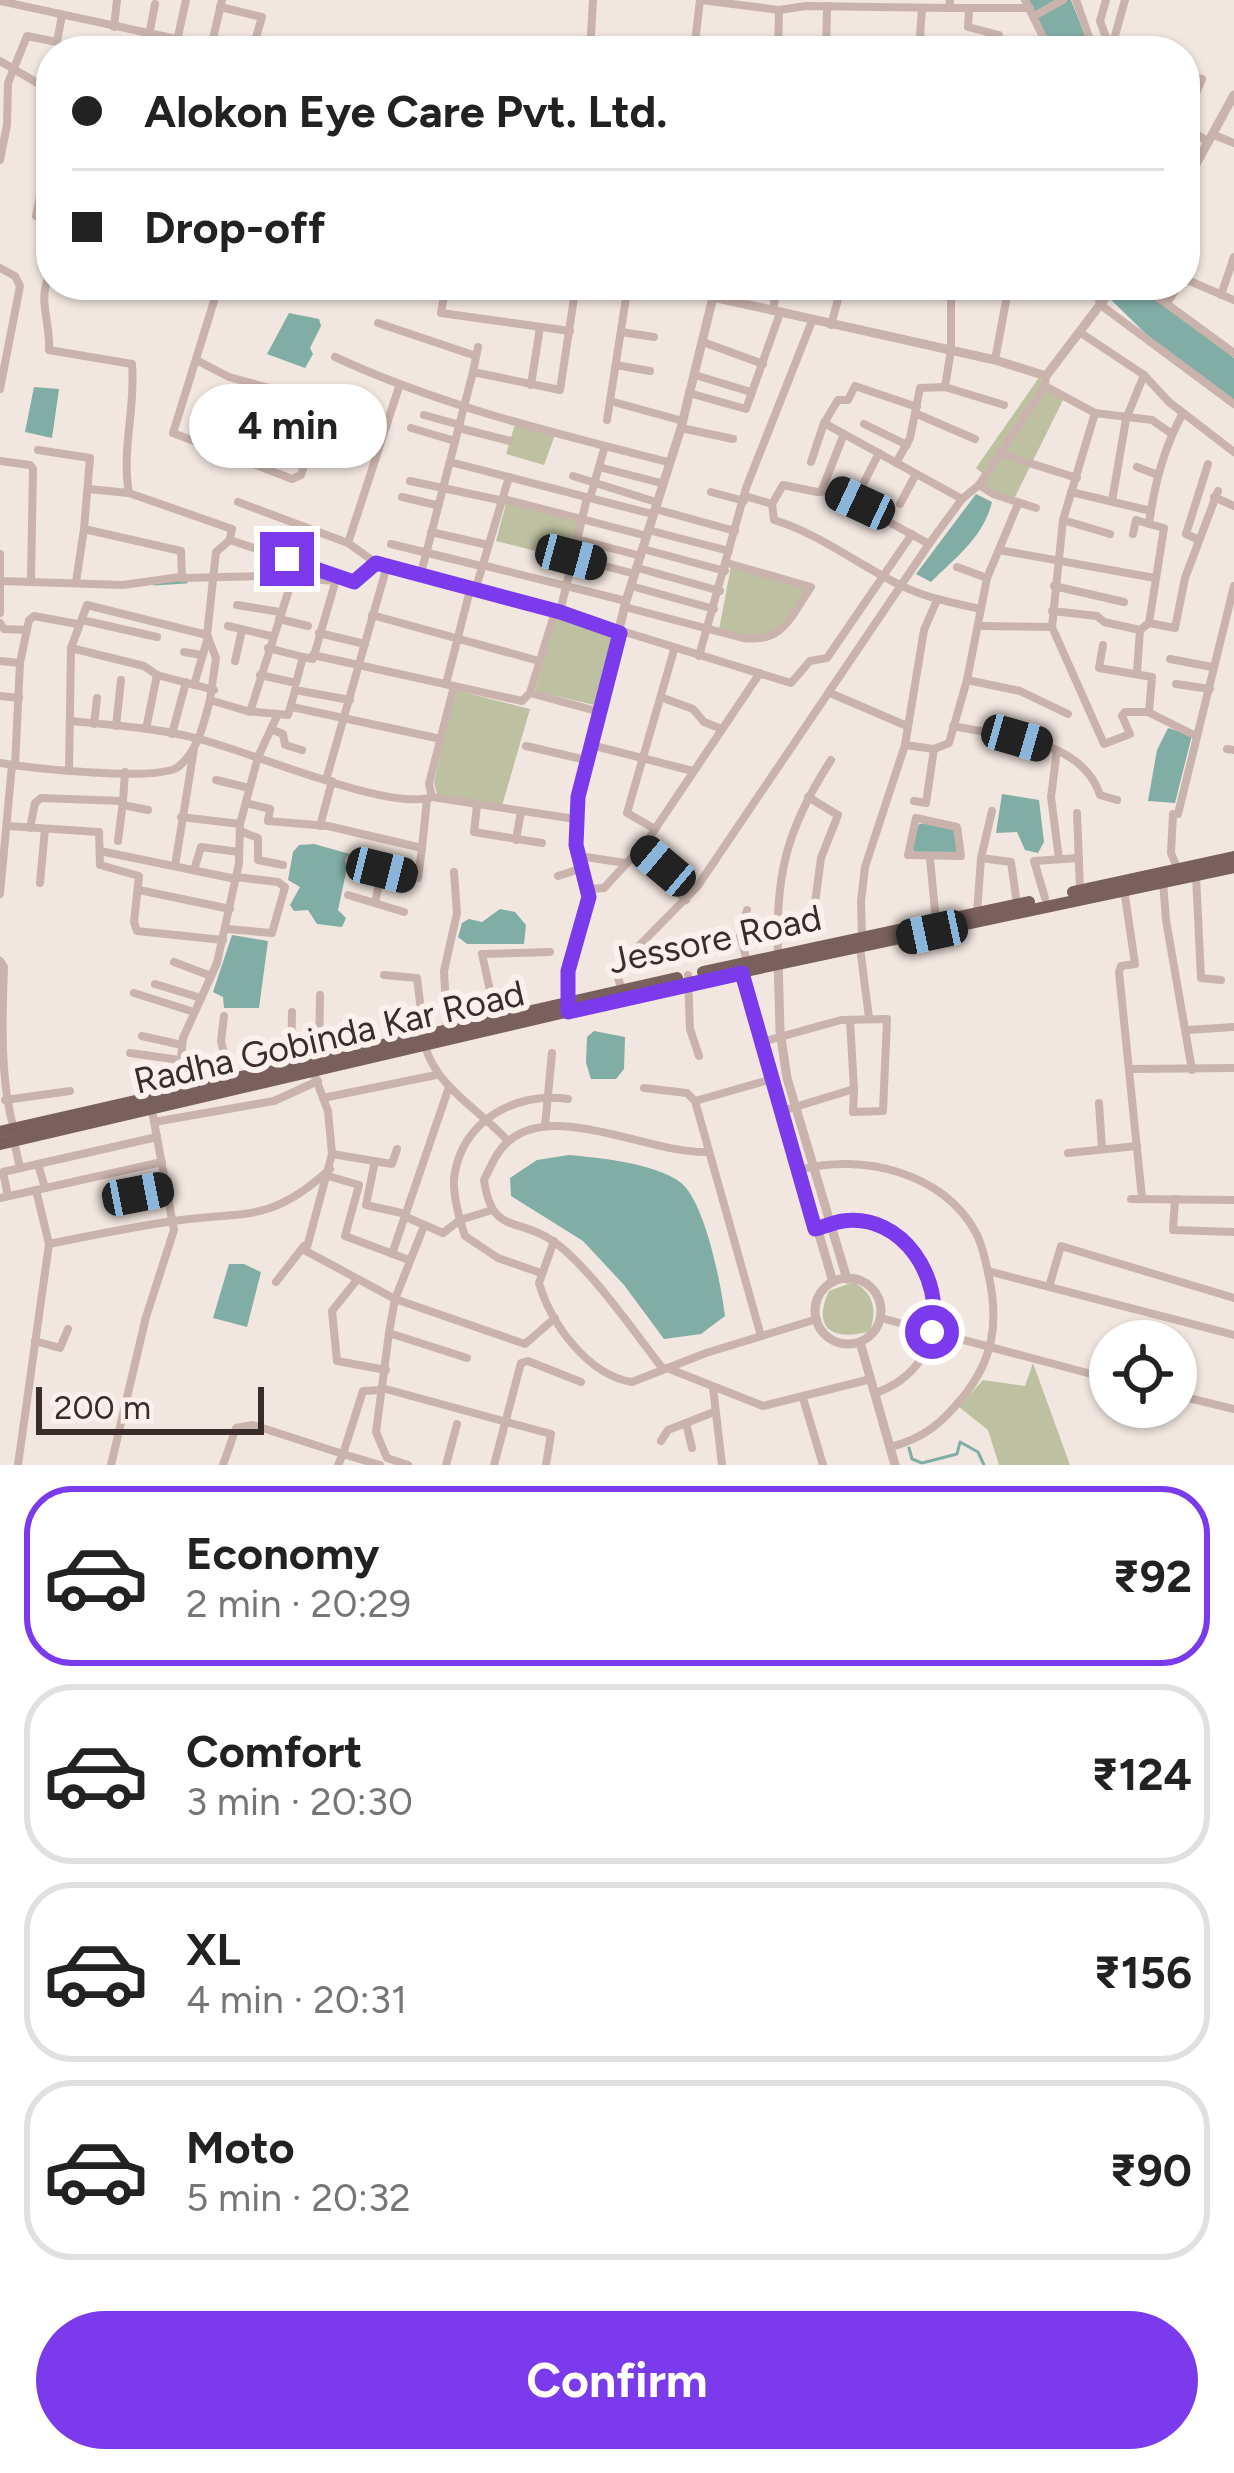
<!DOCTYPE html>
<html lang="en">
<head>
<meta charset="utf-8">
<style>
  body { margin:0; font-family:Figtree,sans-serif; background:#f6f6f6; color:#222; height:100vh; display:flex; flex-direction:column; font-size:45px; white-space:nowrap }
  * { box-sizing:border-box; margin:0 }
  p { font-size:39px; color:#767676 }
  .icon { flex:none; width:66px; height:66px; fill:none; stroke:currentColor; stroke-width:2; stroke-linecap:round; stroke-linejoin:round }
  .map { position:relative; height:1465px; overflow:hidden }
  .panel { display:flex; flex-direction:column; background:#fff; flex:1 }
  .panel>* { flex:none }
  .guide { position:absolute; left:36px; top:36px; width:1164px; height:264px; border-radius:48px; box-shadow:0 3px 9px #0004; display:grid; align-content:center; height:264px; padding:0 36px; background:#fff }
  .buttons { position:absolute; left:1089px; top:1320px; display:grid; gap:24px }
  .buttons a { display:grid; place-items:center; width:108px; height:108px; border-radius:50%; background:#fff; box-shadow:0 3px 9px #0004; font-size:60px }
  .scale { position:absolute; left:36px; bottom:30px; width:228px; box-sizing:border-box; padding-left:12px; border:6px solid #392c2b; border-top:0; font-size:33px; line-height:42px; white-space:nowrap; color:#392c2b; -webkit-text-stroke:9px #faf1ed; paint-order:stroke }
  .end { position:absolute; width:54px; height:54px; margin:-27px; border:15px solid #7c3aed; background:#fff; box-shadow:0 0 0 6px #fff }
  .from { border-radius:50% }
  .bubble { position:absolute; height:84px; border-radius:42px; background:#fff; box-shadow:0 3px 9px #0004; font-size:39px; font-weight:700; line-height:84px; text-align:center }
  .car { position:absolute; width:36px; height:72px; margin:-36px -18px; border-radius:15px; box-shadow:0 0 9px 3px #0007; background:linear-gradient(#222 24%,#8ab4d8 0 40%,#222 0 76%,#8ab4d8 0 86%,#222 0) }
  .guide b { display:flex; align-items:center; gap:42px; height:114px; font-size:45px }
  .guide b+b { border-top:3px solid #e0e0e0 }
  .guide i { width:30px; height:30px; background:#222 }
  ul { padding:21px 0 0; list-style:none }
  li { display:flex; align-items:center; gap:36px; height:180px; margin:0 24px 18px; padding:0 12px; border:6px solid #e0e0e0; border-radius:48px }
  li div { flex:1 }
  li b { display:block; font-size:45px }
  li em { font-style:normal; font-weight:700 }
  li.active { border-color:#7c3aed }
  li>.icon { width:108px; height:108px; stroke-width:1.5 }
  .button { display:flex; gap:24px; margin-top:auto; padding:24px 36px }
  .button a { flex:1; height:138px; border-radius:72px; background:#7c3aed; color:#fff; font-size:48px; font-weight:700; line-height:138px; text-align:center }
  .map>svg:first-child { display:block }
</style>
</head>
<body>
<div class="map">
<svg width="1234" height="1465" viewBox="0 0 1234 1465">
  <rect width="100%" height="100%" fill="#f2e6e0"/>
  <g fill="#bec1a1">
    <path d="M1040,376L1045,390L1064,398L1014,499L979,485L983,474L976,468Z"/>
    <path d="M516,421L556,432L544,465L506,454Z"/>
    <path d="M507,500L582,519L572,560L496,541Z"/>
    <path d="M732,561L814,585C779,639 785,648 718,635Z"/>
    <path d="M557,616L615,633L598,706L535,691Z"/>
    <path d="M455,690L530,709L502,806L437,794L434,783Z"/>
    <path d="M853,1282C874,1293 877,1309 870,1331C834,1342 811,1329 829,1291Z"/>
    <path d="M1033,1363L1070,1465H999L988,1430L959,1407L983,1380L1025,1386Z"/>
  </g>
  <g fill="#80aea5">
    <path d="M1026,0H1071L1091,51H1053Z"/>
    <path d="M1096,285H1145L1234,358V406L1146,334Z"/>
    <path d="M289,313L319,319L321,326L310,348L313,354L305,368L267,354Z"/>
    <path d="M34,387L59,389L52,438L25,432Z"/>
    <path d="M976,494L992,502C983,538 956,557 931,582L916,574Z"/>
    <path d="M1168,728L1192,735L1175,803L1148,801L1157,750Z"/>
    <path d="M1002,794L1039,800L1044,842L1038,853L1025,850L1017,832L996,833Z"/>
    <path d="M924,823L955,830L958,853L918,855L912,849L917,825Z"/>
    <path d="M314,844L350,854L338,910L346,918L342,927L317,924L308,910L294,911L290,905L300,887L288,880L293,852L299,845Z"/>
    <path d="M500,909L515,912L526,925L524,944H467L458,937L462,923L469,919L482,922Z"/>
    <path d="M232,935L268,941L259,1008H224L223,997L213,992Z"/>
    <path d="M594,1031L625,1037L624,1069L616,1079H591L586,1063L587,1037Z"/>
    <path d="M569,1155C600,1158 654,1163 680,1182C705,1201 721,1284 725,1316L701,1334L664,1339L624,1285L583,1241L511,1196L510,1178L537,1160Z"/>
    <path d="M229,1264H244L261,1272L247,1327L213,1318Z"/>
  </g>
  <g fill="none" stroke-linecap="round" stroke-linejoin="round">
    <g stroke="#80aea5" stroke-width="3">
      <path d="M154,584L186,582"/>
      <path d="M909,1448L912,1459L922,1463L957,1454L960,1442L978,1452L984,1465"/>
    </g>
    <g stroke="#cab3ac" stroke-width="8">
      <path d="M701,0L779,10"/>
      <path d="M1025,0L1050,51"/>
      <path d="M1076,0L1094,51"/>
      <path d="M1106,0L1100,21L1111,51"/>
      <path d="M0,1L232,51"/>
      <path d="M220,7L262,17L252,51"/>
      <path d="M949,8H1030"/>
      <path d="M969,9L968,27L999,35L998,51"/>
      <path d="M1034,16L1063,0"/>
      <path d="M114,27L117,0"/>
      <path d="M177,41L186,0"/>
      <path d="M211,47L222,0"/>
      <path d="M1111,50L1125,0"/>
      <path d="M146,51L155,4"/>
      <path d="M590,51L593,0"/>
      <path d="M694,51L700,0"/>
      <path d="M778,51L779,10L806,6L949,8L950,0"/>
      <path d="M826,51L827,6"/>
      <path d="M919,51L922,8"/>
      <path d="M0,61L51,91"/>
      <path d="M1185,76L1202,79L1185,120"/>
      <path d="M1185,127L1209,142"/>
      <path d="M1214,135L1234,143"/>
      <path d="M0,160L7,125L8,83L27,36L57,42L62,15"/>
      <path d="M36,216L51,140"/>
      <path d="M49,259L51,260"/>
      <path d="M0,268L15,276L20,286L0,389"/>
      <path d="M51,272C36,298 51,322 49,350L132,364C136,408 121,450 129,493"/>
      <path d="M1185,279L1234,300"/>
      <path d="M219,285L173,433L292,479L301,475L316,430"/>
      <path d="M446,285L441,313L570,331"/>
      <path d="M487,285L527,293V285"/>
      <path d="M628,285L610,401L683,421"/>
      <path d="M651,285L669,286"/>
      <path d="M1091,285L1102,306L1234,404"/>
      <path d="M1141,285L1234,353"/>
      <path d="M669,289L713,297"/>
      <path d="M1221,295L1234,257"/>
      <path d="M738,303L741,285"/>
      <path d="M1167,303L1179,285"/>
      <path d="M773,311L777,285"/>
      <path d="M378,323L476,356"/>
      <path d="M831,325L842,285"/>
      <path d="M621,332L654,337"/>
      <path d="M1081,333L1144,375L1169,402L1234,452"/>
      <path d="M703,342L763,364"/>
      <path d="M335,357C441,406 554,433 668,462"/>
      <path d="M995,360L1009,285"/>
      <path d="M198,361L229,377L302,397L310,406L316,430L378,451"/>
      <path d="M616,365L650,371"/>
      <path d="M473,372L478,347"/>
      <path d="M695,375L751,392"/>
      <path d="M531,385L540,327"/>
      <path d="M1045,386L1095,413L1152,420L1172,434"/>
      <path d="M945,387L951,350V285"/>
      <path d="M689,393L746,409L780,313"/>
      <path d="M1095,413L1063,520L1052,627L1104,744L1130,734L1122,716L1125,712H1148L1196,736"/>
      <path d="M917,414L975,439"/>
      <path d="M424,415L460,425"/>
      <path d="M607,420L610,401"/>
      <path d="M824,423L962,499"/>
      <path d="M864,424L907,445"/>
      <path d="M411,428L455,441"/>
      <path d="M459,428L510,441"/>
      <path d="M681,428L733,439"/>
      <path d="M38,450L90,458L84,529L181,551L182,578L265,576L337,581"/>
      <path d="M998,453L1077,478"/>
      <path d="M0,461L30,465L33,469L31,581"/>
      <path d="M450,462L652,514"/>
      <path d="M811,462L824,423L838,400H848L855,386L917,407"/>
      <path d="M896,463L910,438L920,388L945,387L1004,405"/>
      <path d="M599,467L661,483"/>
      <path d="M1137,467L1158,475"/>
      <path d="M573,476L656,502"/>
      <path d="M410,481L504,501"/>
      <path d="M979,485L993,494L1036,508"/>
      <path d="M862,486L879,453"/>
      <path d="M88,489L129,493L232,529L230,539"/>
      <path d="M711,492L744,501"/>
      <path d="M821,492L844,434"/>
      <path d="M1071,492L1151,511"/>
      <path d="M745,496L772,504L774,520C820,534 857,564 900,585C926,598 953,603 981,609"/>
      <path d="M402,497L436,505"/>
      <path d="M1214,497L1234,506"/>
      <path d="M590,498L605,446"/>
      <path d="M504,499L647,536"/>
      <path d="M1112,501L1126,419L1144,375"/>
      <path d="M238,502L348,543L376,563L560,612L791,683L810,661L827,658L912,534"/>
      <path d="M772,504L783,485L817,492L831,490L929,544"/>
      <path d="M900,504L916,474"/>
      <path d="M655,509L735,531"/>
      <path d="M1063,520L1110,534"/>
      <path d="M648,530L729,551"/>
      <path d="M431,532L488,545"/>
      <path d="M1133,534L1136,520L1149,524"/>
      <path d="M576,539L641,556"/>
      <path d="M1199,540L1186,534L1208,464"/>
      <path d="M348,543L399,387"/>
      <path d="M391,544L481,566"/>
      <path d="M643,549L725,571"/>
      <path d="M999,550L1155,578"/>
      <path d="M0,554V613"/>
      <path d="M571,557L635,574"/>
      <path d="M482,565L626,601"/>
      <path d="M957,567L987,578"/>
      <path d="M638,568L720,591"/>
      <path d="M420,577L473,372L560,390L576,285"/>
      <path d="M0,581L123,585L180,577"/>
      <path d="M76,582L84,529"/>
      <path d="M631,586L714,609"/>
      <path d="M1054,586L1124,602"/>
      <path d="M475,591L509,477"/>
      <path d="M237,605L280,612"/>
      <path d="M625,607L743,638C784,643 790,617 811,587L727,563"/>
      <path d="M1052,611L1097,616L1104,622L1140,630L1149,623L1175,628L1185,578L1218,491"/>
      <path d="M560,612L587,498"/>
      <path d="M372,615L539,661"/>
      <path d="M279,619L308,626"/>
      <path d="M82,620L157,637"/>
      <path d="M0,623L4,629L27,630"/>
      <path d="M1149,623L1164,528L1149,524C1154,486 1164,447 1183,413"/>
      <path d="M228,626L271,636"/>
      <path d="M978,626L1052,627"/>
      <path d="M319,633L365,644"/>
      <path d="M1103,645L1099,668L1152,677L1149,712"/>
      <path d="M268,648L303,657"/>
      <path d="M184,652L202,655"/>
      <path d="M313,655L522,701L530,693L555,612"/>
      <path d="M699,656L746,488L812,321"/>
      <path d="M1170,659L1212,667"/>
      <path d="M0,661L20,663"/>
      <path d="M235,661L242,630"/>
      <path d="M1137,673L1140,630"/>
      <path d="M260,675L296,683L303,657L313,659L335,583"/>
      <path d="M967,680L1020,691L1068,714"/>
      <path d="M446,684L470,590"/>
      <path d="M1176,684L1210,689"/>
      <path d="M194,685L208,637"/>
      <path d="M454,686L429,784L432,797L575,819"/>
      <path d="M214,690L157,675L144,666L71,648L87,605L207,635L216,552L230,540L354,582L376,563"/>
      <path d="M295,690L350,700"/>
      <path d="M530,693L600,712"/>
      <path d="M830,693L907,726"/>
      <path d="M0,696L19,698"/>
      <path d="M663,698L693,709L704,722L722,729"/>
      <path d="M292,707L441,739"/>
      <path d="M250,712L293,577"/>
      <path d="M278,714L288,715L295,691"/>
      <path d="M70,721C113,725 157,728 199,739C249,751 389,812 432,797"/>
      <path d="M94,724L97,698"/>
      <path d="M116,726L121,680"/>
      <path d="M953,726C1005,737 1081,738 1100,795L1117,800"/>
      <path d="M146,729L157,675"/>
      <path d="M273,730L283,734L285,745L302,750"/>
      <path d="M172,734L186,682"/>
      <path d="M591,745L693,771"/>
      <path d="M905,745L934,749L949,743L967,680L987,578L1018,504"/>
      <path d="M526,746L586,760"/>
      <path d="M1227,749L1234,750"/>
      <path d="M1057,750L1051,797L1059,859"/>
      <path d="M0,763C30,768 157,782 178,767C198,752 204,722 210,700"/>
      <path d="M15,766L20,663L29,620L34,616L77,624"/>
      <path d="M69,770L71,648"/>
      <path d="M216,780L249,788"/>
      <path d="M326,780L387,566"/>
      <path d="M914,801L926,803L934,749"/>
      <path d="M246,803L270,809L268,821L328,826L422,848L427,799"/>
      <path d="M123,805L148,810"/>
      <path d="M477,805L474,832L542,843"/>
      <path d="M1077,813L1080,889"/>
      <path d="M181,817L240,824"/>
      <path d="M916,818L957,827L961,856L908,855Z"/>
      <path d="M8,826L99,832L100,865L139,876L134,922L137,931L223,940"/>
      <path d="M320,826L332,781"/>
      <path d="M30,828L35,803L41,798L123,801L125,772"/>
      <path d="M655,829L627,813L674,650"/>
      <path d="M240,831L258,838V860L283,865"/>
      <path d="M516,840L521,811"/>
      <path d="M118,841L123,801"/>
      <path d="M641,848L663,866L657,874L686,900"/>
      <path d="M100,851L236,879"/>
      <path d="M579,856L625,863"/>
      <path d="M930,858L936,922"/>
      <path d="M981,858L1011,862L1017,904"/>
      <path d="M349,860L418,878L422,848"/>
      <path d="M175,866L194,749"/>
      <path d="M194,870L201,847L239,852"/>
      <path d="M1178,870L1171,853L1173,814H1178L1234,586"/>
      <path d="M558,876L583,868"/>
      <path d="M1196,876L1201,978L1221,980"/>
      <path d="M1163,882L1166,920L1192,1070"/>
      <path d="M40,883L45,829"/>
      <path d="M589,889L604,888L647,841L760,673"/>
      <path d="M1124,889L1135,964L1121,966L1119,972L1142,1198"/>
      <path d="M139,890L230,909"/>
      <path d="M0,894L12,765"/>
      <path d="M348,895L404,912"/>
      <path d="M1045,898L1034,861L1079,858"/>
      <path d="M375,903L382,870"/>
      <path d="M747,910L740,936L747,961"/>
      <path d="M977,913L981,858L992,811"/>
      <path d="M777,925L813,918L821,858L838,815L808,797"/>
      <path d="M227,929L272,933L285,887L278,882L236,877"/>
      <path d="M862,938L861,901L865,867L905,745L924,630L937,600"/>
      <path d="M860,947L869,1018"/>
      <path d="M778,955C775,874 787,828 831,760"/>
      <path d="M0,961L4,967C2,1018 0,1081 14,1129"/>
      <path d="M174,962L211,976"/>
      <path d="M384,975L417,978L424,1035"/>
      <path d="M688,975L690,1029L699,1056"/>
      <path d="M155,984L201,998"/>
      <path d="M622,989L615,970L697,887L929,544L962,499L979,485L1045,386L1046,376"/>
      <path d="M134,993L194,1012"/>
      <path d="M224,1016L221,1041L230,1079"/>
      <path d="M496,1018L482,954L550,952"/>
      <path d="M447,1029L444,971L457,913L454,872"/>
      <path d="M1187,1030L1234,1027"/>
      <path d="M142,1036L182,1045"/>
      <path d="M762,1042L841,1020L887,1019L883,1111L853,1112L854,1089"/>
      <path d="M425,1046C437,1088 479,1109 508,1141"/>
      <path d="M130,1053L180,1060"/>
      <path d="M319,1059L320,995"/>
      <path d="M291,1065L292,1012"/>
      <path d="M1131,1069L1234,1068"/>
      <path d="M313,1071L328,1111L332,1154L306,1251L395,1299L525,1344L555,1318"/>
      <path d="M644,1088L687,1093L695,1101L761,1336"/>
      <path d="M178,1090L183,1038L217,963L239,863L240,824L258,757L278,714L247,711L210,700L216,658L207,635"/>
      <path d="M323,1098L436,1075"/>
      <path d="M5,1100L70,1091"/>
      <path d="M695,1101L772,1079"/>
      <path d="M1099,1103L1102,1149"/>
      <path d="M782,1111L854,1089L850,1020"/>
      <path d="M154,1122L274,1101L318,1081"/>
      <path d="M545,1126L552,1053"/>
      <path d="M14,1141L20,1168"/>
      <path d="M1068,1153L1137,1146"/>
      <path d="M332,1154L392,1164L397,1149"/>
      <path d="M375,1161L366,1205L406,1214"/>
      <path d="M38,1164L157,1137"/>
      <path d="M799,1170C861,1153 944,1172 976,1233C983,1246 986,1263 989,1277C999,1323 993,1360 963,1397C942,1423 923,1439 890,1447"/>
      <path d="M328,1176L359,1185L345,1236L409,1260"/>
      <path d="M8,1196L3,1172L38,1164L45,1188"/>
      <path d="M0,1198L162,1162"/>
      <path d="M1131,1199L1234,1200"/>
      <path d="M1175,1199L1173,1230L1234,1232"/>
      <path d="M107,1200L168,1188"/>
      <path d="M406,1217L443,1233L460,1220L492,1210"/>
      <path d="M815,1229C823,1227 833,1222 842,1221C851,1219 861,1222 870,1225C952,1250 959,1365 875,1393"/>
      <path d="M554,1241L539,1283C551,1324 588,1375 632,1382L706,1353L817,1319"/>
      <path d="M49,1244C88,1236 128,1228 167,1222C242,1210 268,1226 330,1169"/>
      <path d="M392,1254L449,1087"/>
      <path d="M988,1271L1234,1335"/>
      <path d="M541,1273L498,1258L465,1236C459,1218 453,1198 454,1179C460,1121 516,1091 568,1099"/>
      <path d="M356,1281L332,1311L337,1361L386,1370"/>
      <path d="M276,1282L304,1246"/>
      <path d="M1049,1287L1061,1246L1234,1298"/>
      <path d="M881,1318L1110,1379"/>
      <path d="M389,1333L467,1358"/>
      <path d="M35,1341L60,1348L68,1329"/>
      <path d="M667,1368L763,1406L871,1379"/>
      <path d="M663,1369C635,1333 589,1266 553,1241C517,1216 492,1236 484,1180C491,1166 497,1150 510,1140C558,1102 651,1154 707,1152"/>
      <path d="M713,1387L722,1465"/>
      <path d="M382,1388L551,1434L546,1465"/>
      <path d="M1176,1395L1234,1409"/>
      <path d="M803,1398L823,1465"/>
      <path d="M686,1423L692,1448"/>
      <path d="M661,1441L668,1430L714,1412"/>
      <path d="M18,1465L49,1244L36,1190"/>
      <path d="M111,1465L146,1317L174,1230L151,1105"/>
      <path d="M223,1465L236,1428L253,1425L343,1454L363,1391L382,1390"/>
      <path d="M338,1465L343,1454L380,1465"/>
      <path d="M408,1465L387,1458L376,1432L389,1333L395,1299L424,1226"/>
      <path d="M446,1465L457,1424"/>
      <path d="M494,1465L521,1363L528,1361L581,1382"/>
    </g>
    <g stroke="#cab3ac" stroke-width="9">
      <path d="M1185,184L1234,95"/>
      <path d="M778,958L780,1031L787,1078L847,1279"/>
      <path d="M742,971L833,1282"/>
      <path d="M568,1007L569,971L589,889L576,845L578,797L626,601L681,428L713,297L995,360L1046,376L1115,285"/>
      <circle cx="848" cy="1311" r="33"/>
      <path d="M860,1342L895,1465"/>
    </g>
    <g stroke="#7a605d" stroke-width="12">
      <path d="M1073,892L1234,857"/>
      <path d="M703,972L1029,902"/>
      <path d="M0,1132L677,978"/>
      <path d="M0,1144L689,983L1234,867"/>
    </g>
  </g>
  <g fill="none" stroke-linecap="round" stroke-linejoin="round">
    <path stroke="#7c3aed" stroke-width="15" d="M287,559L354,582L376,563L560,612L620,633L578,797L576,845L589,897L568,971V1012L742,973L815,1229C824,1227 834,1222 843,1221C903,1213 944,1279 932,1332"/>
  </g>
  <g text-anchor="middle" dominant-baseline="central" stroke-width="12" stroke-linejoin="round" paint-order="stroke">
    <g font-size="36" fill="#392c2b" stroke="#faf1ed">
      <text transform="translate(715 939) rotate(-12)">Jessore Road</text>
      <text transform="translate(329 1037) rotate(-13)">Radha Gobinda Kar Road</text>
    </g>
  </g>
</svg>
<div class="buttons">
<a><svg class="icon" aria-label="locate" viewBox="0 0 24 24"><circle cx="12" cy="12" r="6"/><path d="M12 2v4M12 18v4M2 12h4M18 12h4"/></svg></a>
</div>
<div class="scale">200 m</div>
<i class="end from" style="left:932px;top:1332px"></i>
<i class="end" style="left:287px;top:559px"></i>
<div class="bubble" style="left:189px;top:384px;width:198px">4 min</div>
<i class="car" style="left:860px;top:503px;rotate:295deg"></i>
<i class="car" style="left:571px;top:557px;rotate:105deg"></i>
<i class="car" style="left:1017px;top:738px;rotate:106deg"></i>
<i class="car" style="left:663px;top:866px;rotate:310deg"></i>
<i class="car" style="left:382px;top:870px;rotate:104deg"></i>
<i class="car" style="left:932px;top:932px;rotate:258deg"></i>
<i class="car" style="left:138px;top:1194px;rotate:79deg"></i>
<div class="guide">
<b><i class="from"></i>Alokon Eye Care Pvt. Ltd.</b>
<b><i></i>Drop-off</b>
</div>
</div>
<section class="panel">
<ul>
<li class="active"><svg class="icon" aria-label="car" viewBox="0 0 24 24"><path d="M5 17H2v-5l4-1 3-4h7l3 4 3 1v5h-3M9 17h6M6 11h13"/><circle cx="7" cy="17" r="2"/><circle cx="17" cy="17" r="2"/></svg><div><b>Economy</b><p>2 min · 20:29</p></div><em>₹92</em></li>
<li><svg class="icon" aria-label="car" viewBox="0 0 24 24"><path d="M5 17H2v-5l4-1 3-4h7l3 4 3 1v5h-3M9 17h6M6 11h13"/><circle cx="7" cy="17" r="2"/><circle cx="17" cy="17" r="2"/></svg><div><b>Comfort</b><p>3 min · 20:30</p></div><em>₹124</em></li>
<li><svg class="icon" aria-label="car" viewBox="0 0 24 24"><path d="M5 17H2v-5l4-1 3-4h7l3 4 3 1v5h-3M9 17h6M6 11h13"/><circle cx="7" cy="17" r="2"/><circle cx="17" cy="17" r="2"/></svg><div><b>XL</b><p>4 min · 20:31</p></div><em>₹156</em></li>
<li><svg class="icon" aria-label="car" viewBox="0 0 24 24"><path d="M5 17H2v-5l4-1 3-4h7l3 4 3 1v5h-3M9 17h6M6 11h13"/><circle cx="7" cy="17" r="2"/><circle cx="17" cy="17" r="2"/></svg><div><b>Moto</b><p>5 min · 20:32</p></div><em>₹90</em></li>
</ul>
<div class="button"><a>Confirm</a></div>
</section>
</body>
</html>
